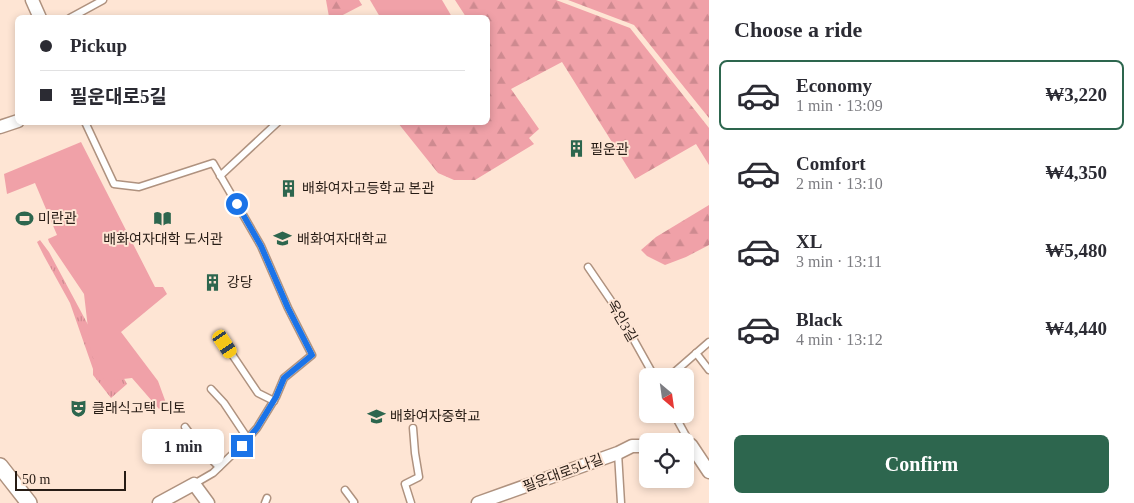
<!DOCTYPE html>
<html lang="en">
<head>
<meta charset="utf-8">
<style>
  body { margin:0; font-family:"Times New Roman","Noto Sans KR",serif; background:#f2f2f3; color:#2b2b33; height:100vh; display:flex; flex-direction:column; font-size:19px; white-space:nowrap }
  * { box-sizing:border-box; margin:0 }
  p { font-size:16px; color:#7c7c81 }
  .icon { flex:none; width:28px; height:28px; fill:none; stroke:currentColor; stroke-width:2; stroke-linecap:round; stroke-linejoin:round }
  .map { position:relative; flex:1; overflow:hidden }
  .details { display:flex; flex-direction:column; background:#fff; width:425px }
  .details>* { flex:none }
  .guide { position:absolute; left:15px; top:15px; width:475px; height:110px; border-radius:8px; box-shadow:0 2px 8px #0003; display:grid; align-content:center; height:110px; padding:0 25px; background:#fff }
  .needle { width:32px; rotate:151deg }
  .controls { position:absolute; left:639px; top:368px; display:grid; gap:10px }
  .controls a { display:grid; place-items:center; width:55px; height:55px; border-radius:8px; background:#fff; box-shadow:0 2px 8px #0003; font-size:25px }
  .scale { position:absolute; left:15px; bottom:12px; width:111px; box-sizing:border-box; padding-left:5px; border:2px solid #271c15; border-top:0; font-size:14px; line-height:18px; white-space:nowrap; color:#271c15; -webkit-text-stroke:4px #fee5d4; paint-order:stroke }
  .end { position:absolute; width:22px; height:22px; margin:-11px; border:6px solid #1a73e8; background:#fff; box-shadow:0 0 0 2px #fff }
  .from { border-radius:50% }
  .bubble { position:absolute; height:35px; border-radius:8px; background:#fff; box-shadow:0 2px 8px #0003; font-size:16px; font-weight:600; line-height:35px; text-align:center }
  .car { position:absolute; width:15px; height:30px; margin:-15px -8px; border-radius:6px; box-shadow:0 0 4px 1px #0007; background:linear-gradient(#f5c518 24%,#345 0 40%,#f5c518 0 76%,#345 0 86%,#f5c518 0) }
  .guide b { display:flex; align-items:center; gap:18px; height:48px; font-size:19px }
  .guide b+b { border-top:1px solid #e1e1e2 }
  .guide i { width:12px; height:12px; background:#2b2b33 }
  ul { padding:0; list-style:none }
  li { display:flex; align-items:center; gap:15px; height:70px; margin:0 10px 8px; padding:0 15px; border:2px solid transparent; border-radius:8px }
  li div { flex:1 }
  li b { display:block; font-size:19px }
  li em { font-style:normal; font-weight:600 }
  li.on { border-color:#2d664e }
  li>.icon { width:45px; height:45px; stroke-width:1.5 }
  h2 { padding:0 25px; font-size:22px; line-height:60px }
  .primary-button { display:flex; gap:10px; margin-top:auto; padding:10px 25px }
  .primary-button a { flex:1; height:58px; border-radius:8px; background:#2d664e; color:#fff; font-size:20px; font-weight:600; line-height:58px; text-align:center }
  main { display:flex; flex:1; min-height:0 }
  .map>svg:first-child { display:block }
</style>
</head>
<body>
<main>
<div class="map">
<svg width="709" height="503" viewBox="0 0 709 503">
  <defs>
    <pattern id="grass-tufts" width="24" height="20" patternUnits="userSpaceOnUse" patternTransform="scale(1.25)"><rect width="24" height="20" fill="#f0a1a8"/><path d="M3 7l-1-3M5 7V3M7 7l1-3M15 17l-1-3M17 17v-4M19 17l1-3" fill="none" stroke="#ce8a90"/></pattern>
    <pattern id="forest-firs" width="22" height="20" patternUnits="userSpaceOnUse" patternTransform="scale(1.25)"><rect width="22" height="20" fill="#f0a1a8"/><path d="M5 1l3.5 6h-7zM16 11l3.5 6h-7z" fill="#ce8a90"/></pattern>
  </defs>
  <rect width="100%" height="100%" fill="#fee5d4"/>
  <path fill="url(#grass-tufts)" d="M40,240L49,252L93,334L104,342L127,384L111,398L93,375V369L70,303L44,256L37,242Z"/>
  <g fill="url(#forest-firs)">
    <path d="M326,0H359L362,5L339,17H329Z"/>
    <path d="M455,0H556L630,28L709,128V165L696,144L635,179L562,62L511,89L539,129L529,138L534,144L475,180H454L438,173L398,123L488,122V18L466,17Z"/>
    <path d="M568,0H709V118L634,25Z"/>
    <path d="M709,205V245L686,257L665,265L647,256L641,250L656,237Z"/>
  </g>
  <g fill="#f0a1a8">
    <path d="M370,0H442L452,17H380Z"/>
    <path d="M81,142L155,287H163L167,294L121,332L158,381L166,403L159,409L132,378L105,381L91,354L84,294L49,242L48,239L57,235L35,183L7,194L4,174Z"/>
  </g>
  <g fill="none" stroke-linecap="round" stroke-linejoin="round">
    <defs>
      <g id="service">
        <path d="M70,18L103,0"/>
        <path d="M85,122L114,184L139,187L213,163L261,246L288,308L312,355L284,378L276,397L257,428L241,446L213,473L194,484"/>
        <path d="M220,176L278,122"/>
        <path d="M588,267L616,308L654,376"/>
        <path d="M225,344L258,393L274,401"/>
        <path d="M696,353L709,370"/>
        <path d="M670,376L709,342"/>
        <path d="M211,389L224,403L248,439"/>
        <path d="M674,414L691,445"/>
        <path d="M185,427L202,450L219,467"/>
        <path d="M618,453L621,503"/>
        <path d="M345,490L354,502L353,503"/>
        <path d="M265,503L267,498"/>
        <path d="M411,503L405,484L419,477L415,453L413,428"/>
      </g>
      <g id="minor">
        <path d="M32,0L40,18"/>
        <path d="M0,127L18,121"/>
        <path d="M685,445H691L709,472"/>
        <path d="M159,503L194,484L208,503"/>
        <path d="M478,503L618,453L632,446H648"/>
      </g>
      <path id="tertiary" d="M0,466L29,503"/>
    </defs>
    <use href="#service" stroke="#af927f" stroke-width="9"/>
    <use href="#minor" stroke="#af927f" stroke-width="15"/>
    <use href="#tertiary" stroke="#af927f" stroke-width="18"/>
    <use href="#service" stroke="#fff" stroke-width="6"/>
    <use href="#minor" stroke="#fff" stroke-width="12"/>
    <use href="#tertiary" stroke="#fff" stroke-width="15"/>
  </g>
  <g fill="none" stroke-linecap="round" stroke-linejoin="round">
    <path stroke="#1a73e8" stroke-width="6" d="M237,204L261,246L288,308L312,355L284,378L276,397L257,428L242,446"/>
  </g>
  <defs>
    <symbol id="building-bare" viewBox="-9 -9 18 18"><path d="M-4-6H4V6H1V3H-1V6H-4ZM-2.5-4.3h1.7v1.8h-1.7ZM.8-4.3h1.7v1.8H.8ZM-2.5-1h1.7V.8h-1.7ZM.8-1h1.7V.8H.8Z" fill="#2d664e" stroke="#fee5d4" stroke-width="2.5" paint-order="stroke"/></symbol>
    <symbol id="stadium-bare" viewBox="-9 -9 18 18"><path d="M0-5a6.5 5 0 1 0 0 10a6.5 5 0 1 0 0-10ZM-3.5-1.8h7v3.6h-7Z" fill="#2d664e" stroke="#fee5d4" stroke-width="2.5" paint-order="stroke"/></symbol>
    <symbol id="library-bare" viewBox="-9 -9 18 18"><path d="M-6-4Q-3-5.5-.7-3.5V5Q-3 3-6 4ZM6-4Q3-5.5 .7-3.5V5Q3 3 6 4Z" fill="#2d664e" stroke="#fee5d4" stroke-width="2.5" paint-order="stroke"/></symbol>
    <symbol id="university-bare" viewBox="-9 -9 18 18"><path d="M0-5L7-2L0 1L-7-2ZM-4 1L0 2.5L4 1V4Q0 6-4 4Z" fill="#2d664e" stroke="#fee5d4" stroke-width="2.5" paint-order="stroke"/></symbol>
    <symbol id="theatre-bare" viewBox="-9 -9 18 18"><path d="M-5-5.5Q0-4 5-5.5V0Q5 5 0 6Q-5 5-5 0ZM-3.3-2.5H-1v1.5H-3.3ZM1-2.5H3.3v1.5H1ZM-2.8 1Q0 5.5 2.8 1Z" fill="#2d664e" stroke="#fee5d4" stroke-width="2.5" paint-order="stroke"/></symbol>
    <symbol id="school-bare" viewBox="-9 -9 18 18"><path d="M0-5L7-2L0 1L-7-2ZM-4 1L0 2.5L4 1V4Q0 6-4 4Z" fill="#2d664e" stroke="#fee5d4" stroke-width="2.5" paint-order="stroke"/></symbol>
  </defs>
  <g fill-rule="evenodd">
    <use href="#building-bare" x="564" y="136" width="25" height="25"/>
    <use href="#building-bare" x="276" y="176" width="25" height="25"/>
    <use href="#stadium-bare" x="12" y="206" width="25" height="25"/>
    <use href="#library-bare" x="150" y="206" width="25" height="25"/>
    <use href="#university-bare" x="270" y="226" width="25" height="25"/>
    <use href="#building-bare" x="200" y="270" width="25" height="25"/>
    <use href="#theatre-bare" x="66" y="396" width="25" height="25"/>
    <use href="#school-bare" x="364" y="404" width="25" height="25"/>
  </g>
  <g text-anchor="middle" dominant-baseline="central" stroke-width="4" stroke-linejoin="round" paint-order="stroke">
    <g font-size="14" fill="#271c15" stroke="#fee5d4" text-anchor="start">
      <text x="590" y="149">필운관</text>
      <text x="302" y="188">배화여자고등학교 본관</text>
      <text x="38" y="218">미란관</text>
      <text x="163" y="239" text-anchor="middle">배화여자대학 도서관</text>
      <text x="297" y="239">배화여자대학교</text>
      <text x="227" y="282">강당</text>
      <text x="92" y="408">클래식고택 디토</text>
      <text x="390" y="416">배화여자중학교</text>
    </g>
    <g font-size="14" fill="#271c15" stroke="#fee5d4">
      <text transform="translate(622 321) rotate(60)">옥인3길</text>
      <text transform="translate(563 473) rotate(-20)">필운대로5나길</text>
    </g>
  </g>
</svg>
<div class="controls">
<a><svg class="needle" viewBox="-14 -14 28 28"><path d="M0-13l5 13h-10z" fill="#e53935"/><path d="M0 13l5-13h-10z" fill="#7c7c81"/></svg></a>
<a><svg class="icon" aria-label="locate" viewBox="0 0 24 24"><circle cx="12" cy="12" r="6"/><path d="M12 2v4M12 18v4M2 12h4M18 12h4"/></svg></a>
</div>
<div class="scale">50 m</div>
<i class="end from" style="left:237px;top:204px"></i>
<i class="end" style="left:242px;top:446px"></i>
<div class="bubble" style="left:142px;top:429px;width:82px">1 min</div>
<i class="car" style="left:225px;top:344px;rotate:146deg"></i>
<div class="guide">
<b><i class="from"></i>Pickup</b>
<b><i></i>필운대로5길</b>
</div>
</div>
<section class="details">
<h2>Choose a ride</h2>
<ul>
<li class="on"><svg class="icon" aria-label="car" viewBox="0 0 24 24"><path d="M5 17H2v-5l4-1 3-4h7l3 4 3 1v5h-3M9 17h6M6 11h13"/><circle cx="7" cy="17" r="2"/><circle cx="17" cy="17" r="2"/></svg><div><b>Economy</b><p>1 min · 13:09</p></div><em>₩3,220</em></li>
<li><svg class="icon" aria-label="car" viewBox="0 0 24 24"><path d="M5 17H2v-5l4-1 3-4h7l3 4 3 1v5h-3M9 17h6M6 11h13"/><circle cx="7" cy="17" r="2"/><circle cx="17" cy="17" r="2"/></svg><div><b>Comfort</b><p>2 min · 13:10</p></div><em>₩4,350</em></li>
<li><svg class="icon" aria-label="car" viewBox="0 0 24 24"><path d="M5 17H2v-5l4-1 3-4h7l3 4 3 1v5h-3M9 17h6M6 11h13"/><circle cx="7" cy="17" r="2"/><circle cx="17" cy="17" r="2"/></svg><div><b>XL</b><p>3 min · 13:11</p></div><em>₩5,480</em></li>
<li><svg class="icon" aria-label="car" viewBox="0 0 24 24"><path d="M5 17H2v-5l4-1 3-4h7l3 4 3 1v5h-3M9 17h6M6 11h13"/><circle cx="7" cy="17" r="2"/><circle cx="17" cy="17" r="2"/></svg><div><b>Black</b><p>4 min · 13:12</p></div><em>₩4,440</em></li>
</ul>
<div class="primary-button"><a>Confirm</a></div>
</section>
</main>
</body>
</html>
